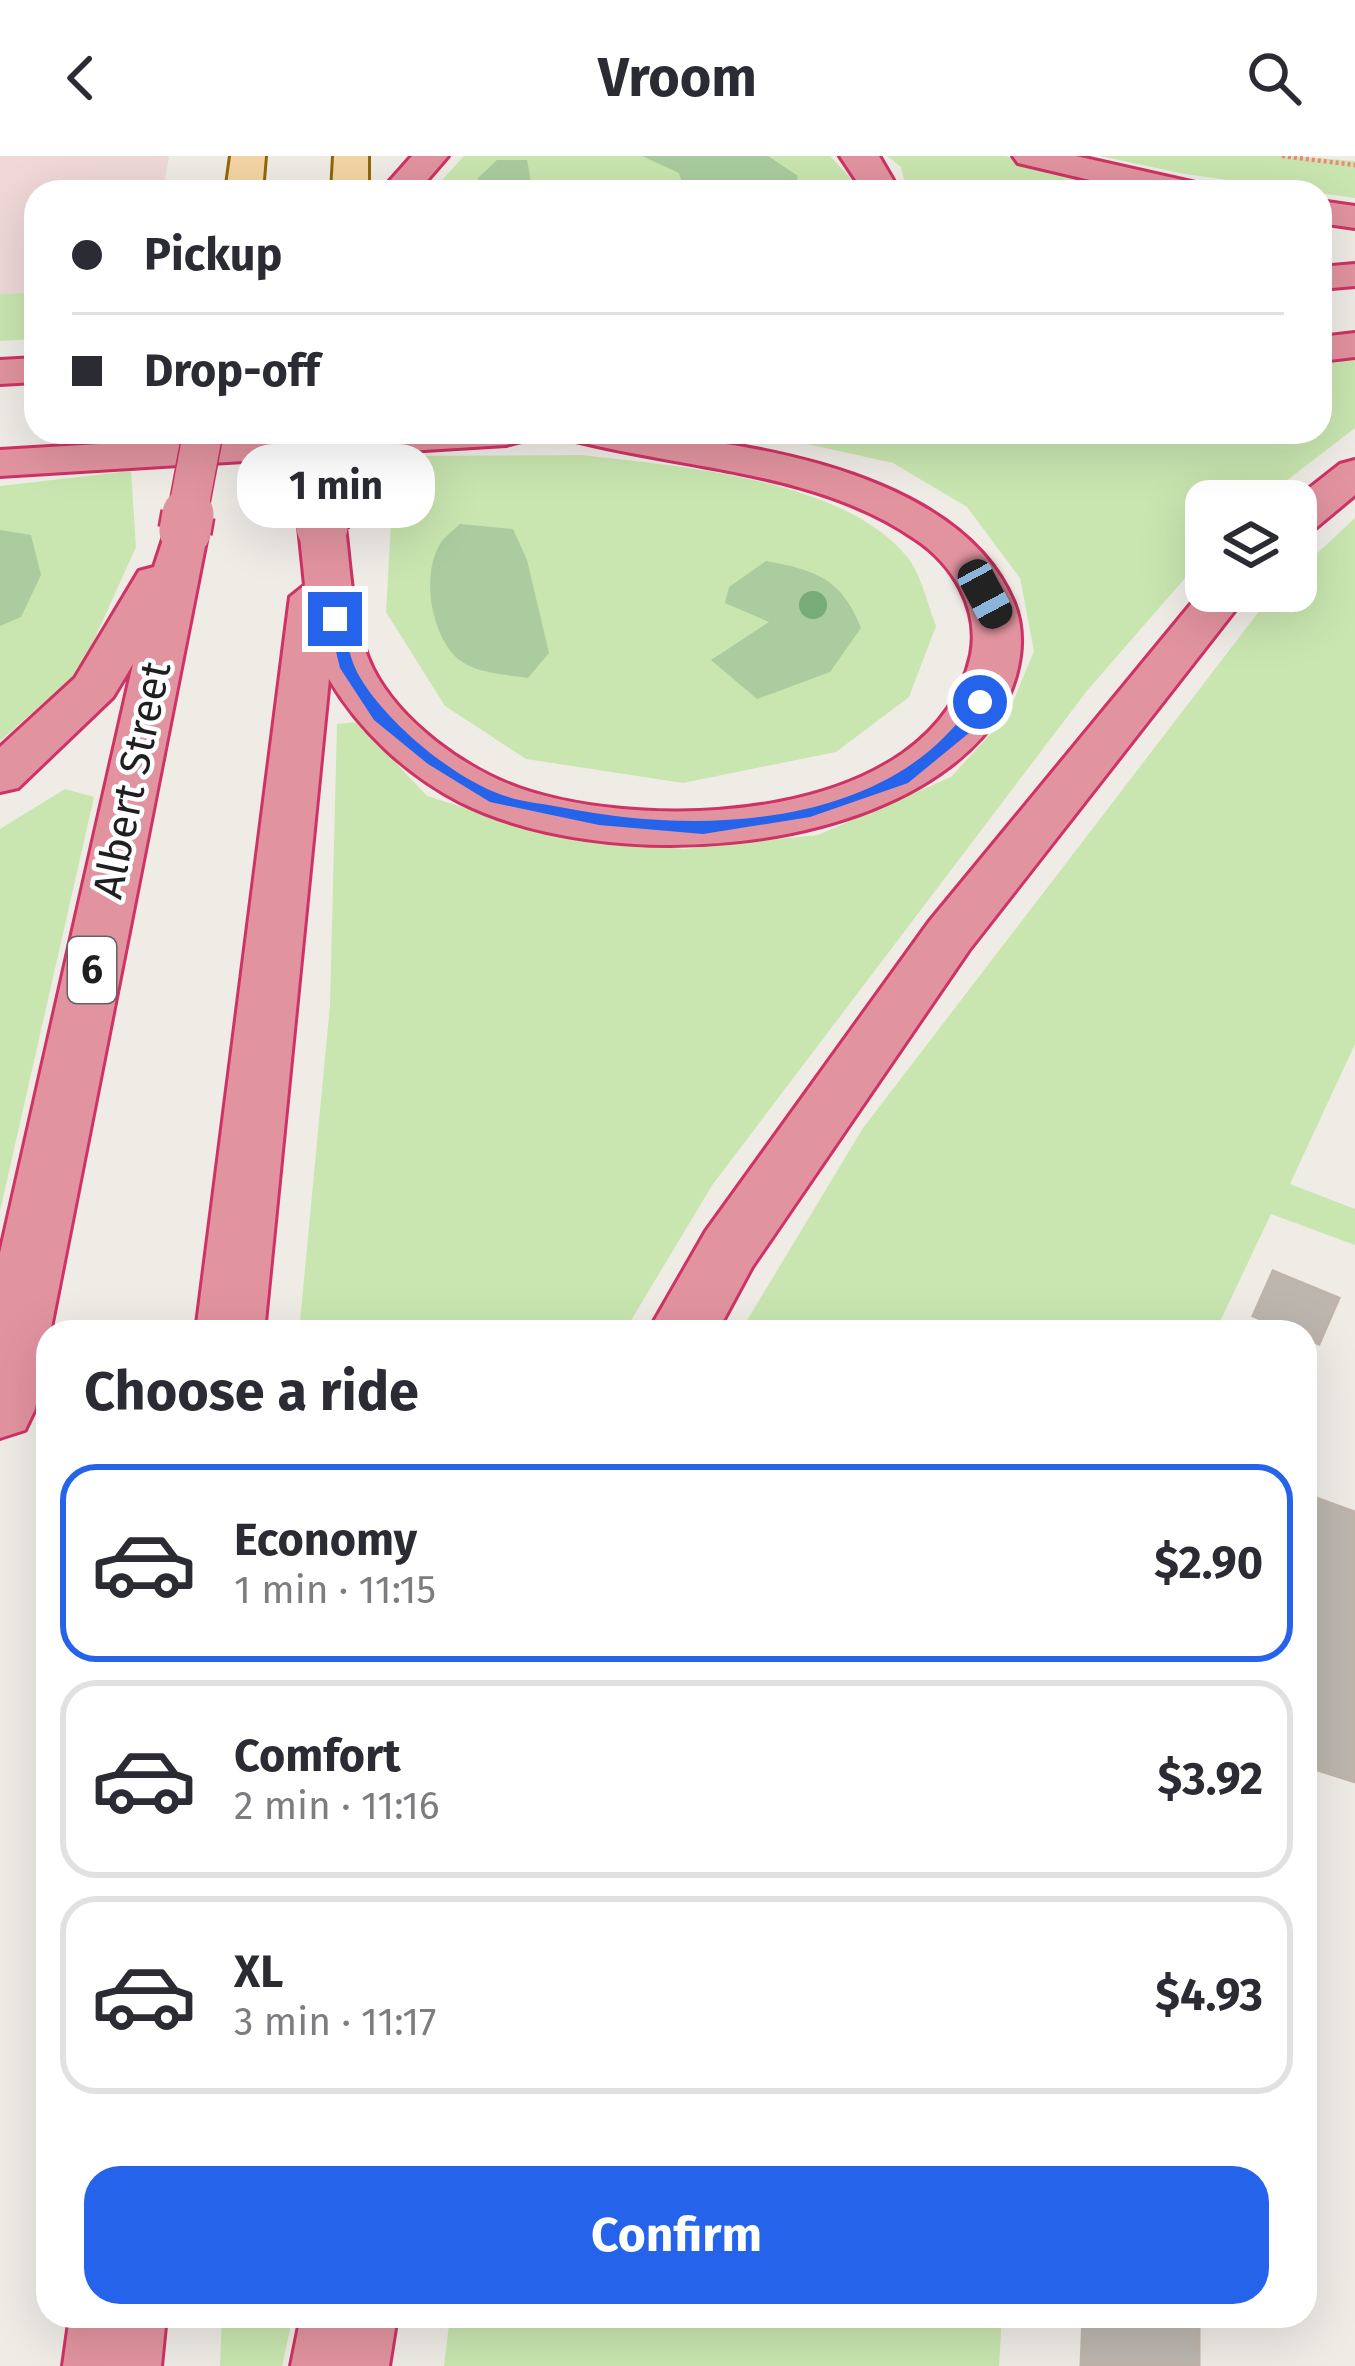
<!DOCTYPE html>
<html lang="en">
<head>
<meta charset="utf-8">
<style>
  body { margin:0; font-family:"Fira Sans",sans-serif; background:#f7f7f7; color:#2b2b33; height:100vh; display:flex; flex-direction:column; font-size:45px; white-space:nowrap }
  * { box-sizing:border-box; margin:0 }
  p { font-size:39px; color:#7c7c81 }
  .icon { flex:none; width:66px; height:66px; fill:none; stroke:currentColor; stroke-width:2; stroke-linecap:round; stroke-linejoin:round }
  .map { position:relative; flex:1; overflow:hidden }
  .side { position:absolute; left:36px; top:1164px; width:1281px; height:1008px; display:flex; flex-direction:column; background:#fff; border-radius:36px; box-shadow:0 12px 48px #0002 }
  .side>* { flex:none }
  .hud { position:absolute; left:24px; top:24px; width:1308px; height:264px; border-radius:36px; box-shadow:0 12px 48px #0002; display:grid; align-content:center; height:264px; padding:0 48px; background:#fff }
  .tools { position:absolute; left:1185px; top:324px; display:grid; gap:24px }
  .tools a { display:grid; place-items:center; width:132px; height:132px; border-radius:24px; background:#fff; box-shadow:0 12px 48px #0002; font-size:60px }
  .end { position:absolute; width:54px; height:54px; margin:-27px; border:15px solid #2563eb; background:#fff; box-shadow:0 0 0 6px #fff }
  .from { border-radius:50% }
  .bubble { position:absolute; height:84px; border-radius:36px; background:#fff; box-shadow:0 12px 48px #0002; font-size:39px; font-weight:700; line-height:84px; text-align:center }
  .car { position:absolute; width:36px; height:72px; margin:-36px -18px; border-radius:15px; box-shadow:0 0 9px 3px #0007; background:linear-gradient(#222 24%,#8ab4d8 0 40%,#222 0 76%,#8ab4d8 0 86%,#222 0) }
  .hud b { display:flex; align-items:center; gap:42px; height:114px; font-size:45px }
  .hud b+b { border-top:3px solid #e1e1e2 }
  .hud i { width:30px; height:30px; background:#2b2b33 }
  ul { padding:0; list-style:none }
  li { display:flex; align-items:center; gap:36px; height:198px; margin:0 24px 18px; padding:0 24px; border:6px solid #e1e1e2; border-radius:36px }
  li div { flex:1 }
  li b { display:block; font-size:45px }
  li em { font-style:normal; font-weight:700 }
  li.on { border-color:#2563eb }
  li>.icon { width:108px; height:108px; stroke-width:1.5 }
  h2 { padding:0 48px; font-size:54px; line-height:144px }
  .primary-button { display:flex; gap:24px; margin-top:auto; padding:24px 48px }
  .primary-button a { flex:1; height:138px; border-radius:36px; background:#2563eb; color:#fff; font-size:48px; font-weight:700; line-height:138px; text-align:center }
  header { display:flex; justify-content:space-between; align-items:center; height:156px; padding:0 48px; background:#fff; font-size:54px; font-weight:700 }
  .map>svg:first-child { display:block }
</style>
</head>
<body>
<header><svg class="icon" aria-label="back" viewBox="0 0 24 24"><path d="M15 5l-7 7 7 7"/></svg>Vroom<svg class="icon" aria-label="search" viewBox="0 0 24 24"><circle cx="10" cy="10" r="6"/><path d="M15 15l6 6"/></svg></header>
<div class="map">
<svg width="1355" height="2210" viewBox="0 0 1355 2210">
  <rect width="100%" height="100%" fill="#efece6"/>
  <path fill="#efd8d7" d="M0,0H169L163,36H36V136L0,138Z"/>
  <g fill="#c9e6b0">
    <path d="M464,0H830L855,27L853,36H431Z"/>
    <path d="M887,0H1005L1135,36H907L901,11Z"/>
    <path d="M1100,0H1289L1355,5V42L1185,18Z"/>
    <path d="M36,136V183L0,185V138Z"/>
    <path d="M1355,201V272L1260,345H1206V398L1086,536L713,1028L624,1176H299L330,849L337,568L358,566L427,640L548,678L683,693L818,679L951,621L1007,560L1034,495L1020,422L967,351L893,307L771,280L773,276H1320V205Z"/>
    <path d="M581,299C675,310 845,322 908,402C921,419 928,449 936,470L909,541L836,596L683,627L526,603L445,550L386,456L395,300Z"/>
    <path d="M131,315L136,391L80,515L0,585V330Z"/>
    <path d="M1355,362V888L1290,1028L1355,1053V1089L1271,1058L1215,1176H740L863,972L1267,445L1277,435H1296V417Z"/>
    <path d="M65,633L94,641L0,1055V673Z"/>
    <path d="M222,2160H293L282,2210H220Z"/>
    <path d="M450,2160H1002L999,2210H444Z"/>
  </g>
  <g fill="#aacc9e">
    <path d="M642,0H768L798,20L794,36H685L679,17Z"/>
    <path d="M497,4H527L532,31L523,36H479L478,22Z"/>
    <path d="M460,368L513,373L527,404L549,497L528,522C505,518 475,518 457,502C431,478 421,419 440,388C444,381 454,374 460,368Z"/>
    <path d="M0,374L31,379L41,419L21,461L0,470Z"/>
    <path d="M766,405C816,414 842,423 861,472L830,516L757,543L711,504L769,466L725,447L729,431Z"/>
  </g>
  <g fill="#bcb6af" stroke="#c0b4aa" stroke-width="3">
    <path d="M1273,1115L1339,1142L1319,1188L1305,1182V1176H1292L1253,1160Z"/>
    <path d="M1305,1338L1355,1356V1626L1305,1610Z"/>
    <path d="M1083,2160H1199V2210H1081Z"/>
  </g>
  <g fill="none" stroke-linecap="round" stroke-linejoin="round">
    <defs>
      <g id="primary">
        <path d="M231,0H265L262,36H226Z"/>
        <path d="M334,0H368V36H332Z"/>
      </g>
      <g id="motorway">
        <path d="M412,0H448L417,36H380Z"/>
        <path d="M840,0H879L900,36H864Z"/>
        <path d="M1013,0H1076L1200,28L1205,36H1141L1018,7Z"/>
        <path d="M1320,45L1355,50V72L1320,67Z"/>
        <path d="M1355,108V130L1320,133V111Z"/>
        <path d="M1355,177V201L1320,205V181Z"/>
        <path d="M36,202V226L0,228V204Z"/>
        <path d="M296,276H527L521,285L506,289L0,320V294Z"/>
        <path d="M570,276C703,276 956,305 1014,447C1032,492 1013,547 982,581C872,703 601,717 460,646C407,619 359,574 329,523L264,1176H196L290,441L305,429L299,371L306,361L322,357L338,361L345,371C351,418 352,470 373,513C400,566 465,613 519,632C650,678 934,667 971,499C980,453 953,408 915,383C818,316 687,313 576,285Z"/>
        <path d="M1355,304V339L1312,375L1296,378L1293,345L1340,308Z"/>
        <path d="M185,361L201,365L208,375L35,1253L25,1274L0,1282V1097L133,508L113,541L18,632L0,636V591L75,522L139,415L154,411L169,365Z"/>
        <path d="M1206,430V435H1250L969,794L752,1111L717,1176H648L706,1075L929,766Z"/>
        <path d="M70,2160H166L161,2210H63Z"/>
        <path d="M301,2160H397L389,2210H291Z"/>
      </g>
    </defs>
    <use href="#primary" stroke="#90670b" stroke-width="6"/>
    <use href="#motorway" stroke="#cf3264" stroke-width="6"/>
    <path stroke="#f08677" stroke-width="4.5" stroke-dasharray="3 3" stroke-linecap="butt" d="M1282,0L1355,9"/>
    <use href="#primary" fill="#f5d5a5" fill-rule="evenodd"/>
    <use href="#motorway" fill="#e194a0" fill-rule="evenodd"/>
    <defs>
      <g id="motorway-bridge-far1">
        <path d="M187,361L203,276"/>
        <path d="M323,361L332,276"/>
      </g>
      <g id="motorway-bridge">
        <path d="M322,371L323,358"/>
        <path d="M185,375L188,358"/>
      </g>
    </defs>
    <use href="#motorway-bridge-far1" stroke="#cf3264" stroke-width="42" stroke-linecap="butt"/>
    <use href="#motorway-bridge" stroke="#cf3264" stroke-width="56" stroke-linecap="butt"/>
    <use href="#motorway-bridge-far1" stroke="#e194a0" stroke-width="39"/>
    <use href="#motorway-bridge" stroke="#e194a0" stroke-width="51"/>
  </g>
  <circle fill="#77ac78" cx="813" cy="449" r="14"/>
  <path fill="#2563eb" d="M335,459L342,463C346,480 349,500 357,516C382,563 451,621 502,639C521,646 545,648 565,652C701,679 892,673 975,543L988,546L969,577L908,627L810,661L703,678L599,669L490,646L428,608L374,564L340,512L328,463Z"/>
  <g text-anchor="middle" dominant-baseline="central" stroke-width="9" stroke-linejoin="round" paint-order="stroke">
    <rect fill="#fff" stroke="#626262" stroke-width="3" x="68" y="781" width="48" height="66" rx="9"/>
    <g font-size="39" font-weight="bold" fill="#1f1f1f">
      <text x="92" y="814">6</text>
    </g>
    <g font-size="42" fill="#1f1f1f" stroke="#fff">
      <text transform="translate(132 624) rotate(-78)">Albert Street</text>
    </g>
  </g>
</svg>
<div class="tools">
<a><svg class="icon" aria-label="layers" viewBox="0 0 24 24"><path d="M12 4l9 5-9 5-9-5zM3 14l9 5 9-5"/></svg></a>
</div>
<i class="end from" style="left:980px;top:546px"></i>
<i class="end" style="left:335px;top:463px"></i>
<div class="bubble" style="left:237px;top:288px;width:198px">1 min</div>
<i class="car" style="left:985px;top:438px;rotate:152deg"></i>
<div class="hud">
<b><i class="from"></i>Pickup</b>
<b><i></i>Drop-off</b>
</div>
<section class="side">
<h2>Choose a ride</h2>
<ul>
<li class="on"><svg class="icon" aria-label="car" viewBox="0 0 24 24"><path d="M5 17H2v-5l4-1 3-4h7l3 4 3 1v5h-3M9 17h6M6 11h13"/><circle cx="7" cy="17" r="2"/><circle cx="17" cy="17" r="2"/></svg><div><b>Economy</b><p>1 min · 11:15</p></div><em>$2.90</em></li>
<li><svg class="icon" aria-label="car" viewBox="0 0 24 24"><path d="M5 17H2v-5l4-1 3-4h7l3 4 3 1v5h-3M9 17h6M6 11h13"/><circle cx="7" cy="17" r="2"/><circle cx="17" cy="17" r="2"/></svg><div><b>Comfort</b><p>2 min · 11:16</p></div><em>$3.92</em></li>
<li><svg class="icon" aria-label="car" viewBox="0 0 24 24"><path d="M5 17H2v-5l4-1 3-4h7l3 4 3 1v5h-3M9 17h6M6 11h13"/><circle cx="7" cy="17" r="2"/><circle cx="17" cy="17" r="2"/></svg><div><b>XL</b><p>3 min · 11:17</p></div><em>$4.93</em></li>
</ul>
<div class="primary-button"><a>Confirm</a></div>
</section>
</div>
</body>
</html>
